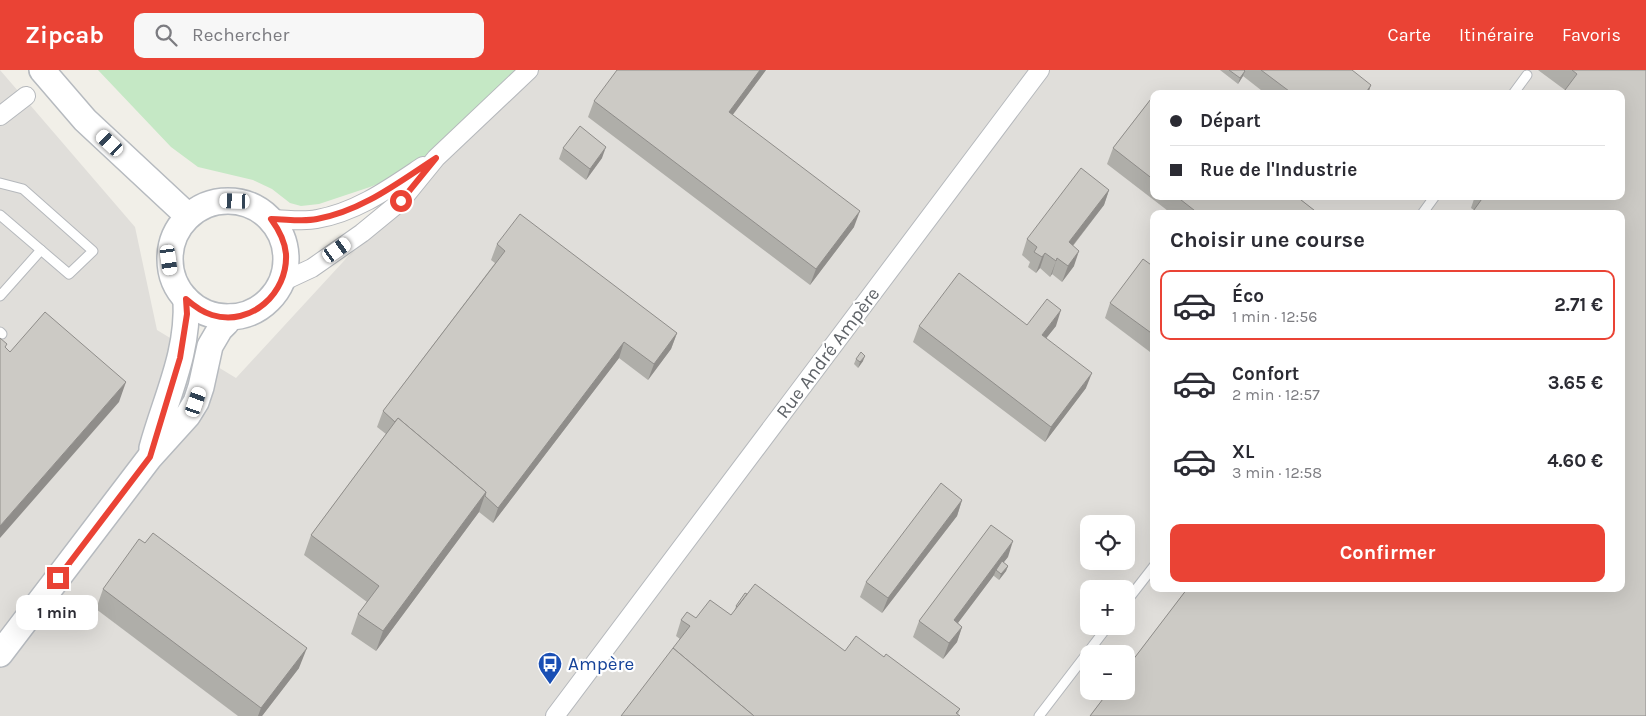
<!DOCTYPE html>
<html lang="fr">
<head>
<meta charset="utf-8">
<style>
  body { margin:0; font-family:Karla,sans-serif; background:#f7f7f7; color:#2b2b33; height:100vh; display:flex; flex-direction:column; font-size:19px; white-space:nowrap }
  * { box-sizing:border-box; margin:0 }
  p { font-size:16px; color:#7c7c81 }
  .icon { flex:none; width:28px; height:28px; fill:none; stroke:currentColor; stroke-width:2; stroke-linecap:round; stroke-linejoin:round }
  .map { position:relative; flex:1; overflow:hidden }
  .drawer { position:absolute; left:1150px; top:140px; width:475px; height:382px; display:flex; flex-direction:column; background:#fff; border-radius:10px; box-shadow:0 5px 20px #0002 }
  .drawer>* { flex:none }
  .banner { position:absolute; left:1150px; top:20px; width:475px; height:110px; border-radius:10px; box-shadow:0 5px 20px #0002; display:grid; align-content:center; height:110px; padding:0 20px; background:#fff }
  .fabs { position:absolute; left:1080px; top:445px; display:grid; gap:10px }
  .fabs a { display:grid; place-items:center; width:55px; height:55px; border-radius:10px; background:#fff; box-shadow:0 5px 20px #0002; font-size:25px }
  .end { position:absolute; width:22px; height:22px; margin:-11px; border:6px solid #ea4335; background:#fff; box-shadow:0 0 0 2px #fff }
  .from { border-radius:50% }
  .bubble { position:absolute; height:35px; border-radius:10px; background:#fff; box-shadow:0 5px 20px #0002; font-size:16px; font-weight:700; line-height:35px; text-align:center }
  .car { position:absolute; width:15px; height:30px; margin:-15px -8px; border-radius:6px; box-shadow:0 0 4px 1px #0007; background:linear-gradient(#fff 24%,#345 0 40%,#fff 0 76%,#345 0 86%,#fff 0) }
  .banner b { display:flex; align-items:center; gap:18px; height:48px; font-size:19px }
  .banner b+b { border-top:1px solid #e1e1e2 }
  .banner i { width:12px; height:12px; background:#2b2b33 }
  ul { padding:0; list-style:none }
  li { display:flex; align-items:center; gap:15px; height:70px; margin:0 10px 8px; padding:0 10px; border:2px solid transparent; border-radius:10px }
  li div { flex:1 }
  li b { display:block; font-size:19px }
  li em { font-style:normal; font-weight:700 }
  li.current { border-color:#ea4335 }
  li>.icon { width:45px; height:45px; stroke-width:1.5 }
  h2 { padding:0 20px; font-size:22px; line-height:60px }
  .action { display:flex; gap:10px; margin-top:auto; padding:10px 20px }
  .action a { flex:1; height:58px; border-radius:10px; background:#ea4335; color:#fff; font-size:20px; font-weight:700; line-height:58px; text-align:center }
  header { display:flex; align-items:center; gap:30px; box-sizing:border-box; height:70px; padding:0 25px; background:#ea4335; color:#fff }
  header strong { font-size:24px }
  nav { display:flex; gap:28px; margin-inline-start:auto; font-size:18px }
  .search { width:350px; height:45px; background:#f7f7f7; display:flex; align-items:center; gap:12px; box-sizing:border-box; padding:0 18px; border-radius:10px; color:#7c7c81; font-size:19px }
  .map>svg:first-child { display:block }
</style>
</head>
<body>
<header>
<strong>Zipcab</strong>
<div class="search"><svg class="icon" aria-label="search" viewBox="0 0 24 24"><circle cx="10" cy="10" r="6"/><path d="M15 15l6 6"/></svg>Rechercher</div>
<nav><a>Carte</a><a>Itinéraire</a><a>Favoris</a></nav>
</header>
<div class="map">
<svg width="1646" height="646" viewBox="0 0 1646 646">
  <rect width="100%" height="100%" fill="#f1efe8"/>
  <path fill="#e0deda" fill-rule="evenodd" d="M0,0L135,157L157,260L236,308L436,91L532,0H1646V646H0ZM1154,24H1621V126H1154ZM1154,144H1621V519H1154ZM1089,454H1126V491H1089ZM1089,519H1126V556H1089ZM1089,584H1126V621H1089Z"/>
  <path fill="#c5e8c5" d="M98,0H532L436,91L370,117L319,134L301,136L290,133L272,119L253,110L198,97L171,77Z"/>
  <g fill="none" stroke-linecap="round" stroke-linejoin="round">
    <defs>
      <g id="lane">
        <path d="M1513,24L1527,5"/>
        <path d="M0,113L23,119L93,181L69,204L0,145"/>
        <path d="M1422,144L1435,126"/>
        <path d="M0,226L41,180"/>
        <path d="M0,262L2,264"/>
        <path d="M1126,532L1154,496"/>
        <path d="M1039,646L1108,556"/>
      </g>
      <g id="street">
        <path d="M0,46L26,26"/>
        <path d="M271,149C286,149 303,152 317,149C357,142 390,118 423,96"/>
        <path d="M282,212L312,198L362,163L401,131L436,88L529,0"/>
        <path d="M555,646L1040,0"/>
      </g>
      <g id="secondary">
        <path d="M42,0L85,50L188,146"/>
        <circle cx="228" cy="189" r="58"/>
        <path d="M152,378C166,327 189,283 186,229"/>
        <path d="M0,584L150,387L188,345L196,332L201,317L210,276L220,259L226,253L230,247"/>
      </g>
    </defs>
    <use href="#lane" stroke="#b5b8bc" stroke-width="11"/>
    <use href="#street" stroke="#b5b8bc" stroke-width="20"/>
    <use href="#secondary" stroke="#b6babf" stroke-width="28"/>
    <use href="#lane" stroke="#fff" stroke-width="9"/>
    <use href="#street" stroke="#fff" stroke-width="18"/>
    <use href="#secondary" stroke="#fff" stroke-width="25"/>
  </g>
  <g fill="#afaea9">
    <path d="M766,0L732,45L854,157L810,215L588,47L594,31Z"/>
    <path d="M1220,0H1352L1368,24H1266L1243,6L1238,14Z"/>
    <path d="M1538,0H1646V646H1090L1109,621H1126V599L1187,519H1621V144H1471L1474,140L1471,138L1475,126H1621V24H1562L1565,20Z"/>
    <path d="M1154,25V126H1296L1319,144H1172L1107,94L1113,78Z"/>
    <path d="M563,78L602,88L586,110L559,89Z"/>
    <path d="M1109,120L1104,135L1073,176L1074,196L1062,212L1052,204L1050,207L1040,198L1036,203L1028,197L1030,192L1022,185L1027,169Z"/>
    <path d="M497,174L677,263L671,279L648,310L619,288L493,453L479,442L376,581L351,564L358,544L367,532L304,485L311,465L386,364L377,357L383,341L495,193L491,190Z"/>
    <path d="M1154,197V285L1105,248L1110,233Z"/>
    <path d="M1027,255L1056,256L1046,268L1086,318L1045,372L913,272L919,256Z"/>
    <path d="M856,289L863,291L858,298L854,294Z"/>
    <path d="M962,430L957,446L882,543L860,527L866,512Z"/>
    <path d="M145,473L299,598L262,646H238L96,539L103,519Z"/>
    <path d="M1008,487L1003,492L1008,496L1006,501L999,510L994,506V505L958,553L962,557L957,572L943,589L913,567L919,551Z"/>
    <path d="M736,536L845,581L884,587L960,639L958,644L680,569L676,566L681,550L731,545L734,542Z"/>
  </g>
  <g fill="#8f8d8a">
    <path d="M760,0H766L723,58L729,42Z"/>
    <path d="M1245,1L1243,6L1238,14L1240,8Z"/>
    <path d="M1371,15L1368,24H1365Z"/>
    <path d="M606,77L602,88L586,110L590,99Z"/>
    <path d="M1109,120L1104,135L1063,188L1069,172Z"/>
    <path d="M860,141L854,157L810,215L816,199Z"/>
    <path d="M1079,181L1074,196L1062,212L1068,196Z"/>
    <path d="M1045,183L1040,198L1036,203L1042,187Z"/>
    <path d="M1057,188L1052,204L1050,207L1056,191Z"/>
    <path d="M1061,240L1056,256L1036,281L1042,265Z"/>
    <path d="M677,263L671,279L648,310L654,294Z"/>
    <path d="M624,272L619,288L493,453L498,438Z"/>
    <path d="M865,286L863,291L858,298L860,292Z"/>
    <path d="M1092,303L1086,318L1045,372L1051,357Z"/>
    <path d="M126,312L119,332L0,468V456Z"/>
    <path d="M486,422L479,442L376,581L383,561Z"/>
    <path d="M962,430L957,446L882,543L888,528Z"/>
    <path d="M1013,471L1008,487L997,501L996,500L994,505L948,566L954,550Z"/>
    <path d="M1008,496L1006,501L999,510L1001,504Z"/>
    <path d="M962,557L957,572L943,589L949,573Z"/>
    <path d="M307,578L299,598L262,646H258L261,638Z"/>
  </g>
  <g fill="#cccac5" stroke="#8f8d8a">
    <path d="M617,0H760L729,42L860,141L816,199L594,31Z"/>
    <path d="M1229,0H1244L1245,1L1240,8Z"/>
    <path d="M1261,0H1352L1371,15L1365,24H1293Z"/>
    <path d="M1572,0H1646V646H1090L1109,621H1126V599L1187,519H1621V144H1471L1484,126H1621V24H1562L1577,4Z"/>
    <path d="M1154,25V110L1113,78Z"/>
    <path d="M580,56L606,77L590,99L563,78Z"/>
    <path d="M1081,98L1109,120L1069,172L1079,181L1068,196L1057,188L1056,191L1045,183L1042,187L1034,182L1037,177L1027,169Z"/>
    <path d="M1176,126H1296L1319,144H1199Z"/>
    <path d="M520,144L677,263L654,294L624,272L498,438L485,426L486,422L398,348L395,352L383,341L505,181L497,174Z"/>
    <path d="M1143,189L1154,197V265L1110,233Z"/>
    <path d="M959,203L1027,255L1047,229L1061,240L1042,265L1092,303L1051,357L919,256Z"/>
    <path d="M45,242L126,312L0,456V268L7,274L5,277L10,282Z"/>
    <path d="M861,282L865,286L860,292L856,289Z"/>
    <path d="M398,348L486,422L383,561L358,544L379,516L311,465Z"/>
    <path d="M941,413L962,430L888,528L866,512Z"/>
    <path d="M991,455L1013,471L954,550L962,557L949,573L919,551Z"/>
    <path d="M153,463L307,578L261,638L103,519L139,469L145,473Z"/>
    <path d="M1002,491L1008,496L1001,504L996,500Z"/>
    <path d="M755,514L845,581L856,566L884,587L886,584L960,639L956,643L960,646H754L673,578L690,556L681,550L687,542L696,548L710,530L731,545Z"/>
    <path d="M745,523L747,524L737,537L736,536Z"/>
    <path d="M673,578L754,646H621Z"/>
  </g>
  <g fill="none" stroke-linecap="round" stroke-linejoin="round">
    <path stroke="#ea4335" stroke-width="6" d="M58,508L150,387L180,288L187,244L186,229C194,236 202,242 212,245C251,257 288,223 286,184C285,171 279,160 271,149C286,149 303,152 317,149C362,141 399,112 436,88L401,131"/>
  </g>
  <defs>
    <symbol id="bus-pin" viewBox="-11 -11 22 30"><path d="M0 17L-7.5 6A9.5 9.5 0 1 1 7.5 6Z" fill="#1a4fb4" stroke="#fff"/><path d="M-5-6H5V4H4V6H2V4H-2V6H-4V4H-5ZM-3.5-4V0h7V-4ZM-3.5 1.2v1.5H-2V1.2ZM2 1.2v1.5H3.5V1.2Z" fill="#fff"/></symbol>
  </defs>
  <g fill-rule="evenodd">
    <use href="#bus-pin" x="536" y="580" width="28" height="38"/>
  </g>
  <g text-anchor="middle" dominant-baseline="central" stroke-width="4.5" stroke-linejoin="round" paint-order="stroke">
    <g font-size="19" fill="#5f6368" stroke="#fff">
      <text transform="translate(828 283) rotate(-53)">Rue André Ampère</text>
    </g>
    <g font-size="19" fill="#164399" stroke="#fff" text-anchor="start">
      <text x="568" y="594">Ampère</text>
    </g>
  </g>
</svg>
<div class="fabs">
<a><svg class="icon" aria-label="locate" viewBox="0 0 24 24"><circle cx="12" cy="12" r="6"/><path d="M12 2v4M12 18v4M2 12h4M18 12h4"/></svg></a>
<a>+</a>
<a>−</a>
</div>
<i class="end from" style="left:401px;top:131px"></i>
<i class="end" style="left:58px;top:508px"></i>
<div class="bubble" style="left:16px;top:525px;width:82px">1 min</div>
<i class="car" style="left:110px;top:73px;rotate:313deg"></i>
<i class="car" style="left:235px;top:131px;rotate:272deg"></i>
<i class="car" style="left:337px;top:180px;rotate:55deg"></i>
<i class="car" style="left:169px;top:190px;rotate:172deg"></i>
<i class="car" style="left:196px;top:332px;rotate:19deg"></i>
<div class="banner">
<b><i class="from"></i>Départ</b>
<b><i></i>Rue de l'Industrie</b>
</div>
<section class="drawer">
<h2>Choisir une course</h2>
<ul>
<li class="current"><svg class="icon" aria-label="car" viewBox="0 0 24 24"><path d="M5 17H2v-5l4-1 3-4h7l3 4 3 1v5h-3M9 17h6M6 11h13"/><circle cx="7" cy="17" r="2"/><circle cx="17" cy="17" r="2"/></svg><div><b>Éco</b><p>1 min · 12:56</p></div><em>2.71 €</em></li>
<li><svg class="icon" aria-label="car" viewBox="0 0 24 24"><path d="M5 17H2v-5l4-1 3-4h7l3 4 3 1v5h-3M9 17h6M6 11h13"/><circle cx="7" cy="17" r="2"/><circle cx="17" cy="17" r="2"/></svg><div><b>Confort</b><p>2 min · 12:57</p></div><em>3.65 €</em></li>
<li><svg class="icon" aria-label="car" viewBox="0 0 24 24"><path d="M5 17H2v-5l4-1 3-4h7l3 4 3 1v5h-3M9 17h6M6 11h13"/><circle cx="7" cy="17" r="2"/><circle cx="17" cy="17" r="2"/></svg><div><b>XL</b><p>3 min · 12:58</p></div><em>4.60 €</em></li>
</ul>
<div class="action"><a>Confirmer</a></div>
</section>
</div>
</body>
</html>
